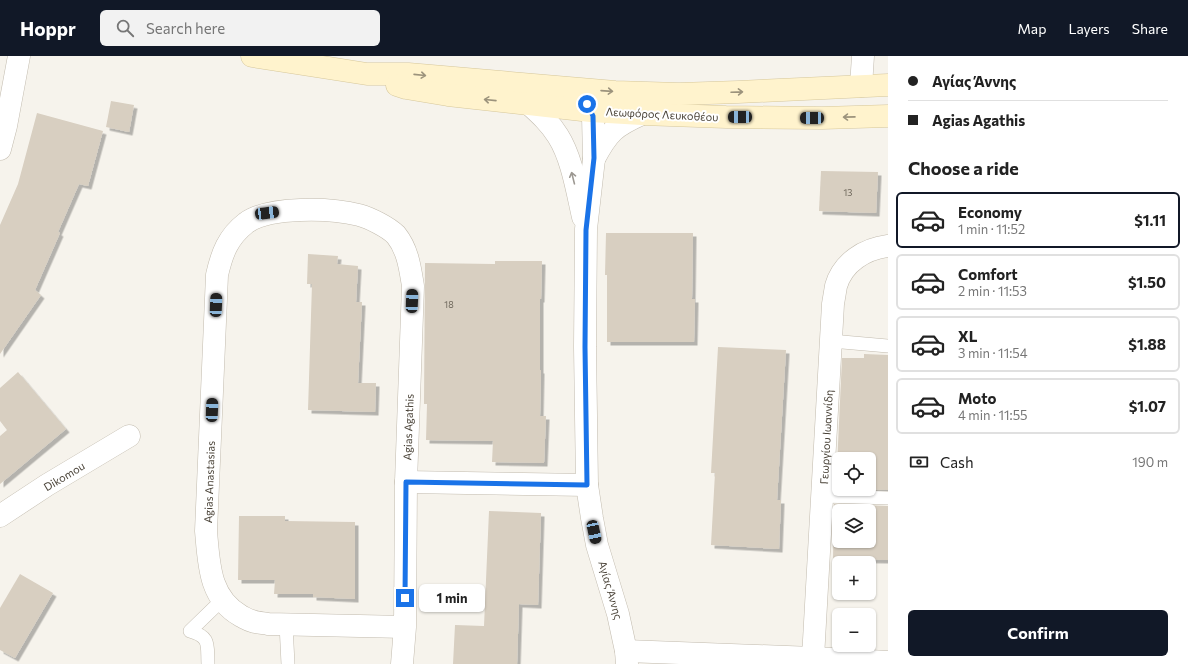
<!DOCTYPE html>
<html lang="en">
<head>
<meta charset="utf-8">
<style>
  body { margin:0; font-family:Commissioner,sans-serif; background:#f2f2f2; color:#222; height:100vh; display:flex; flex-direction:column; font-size:15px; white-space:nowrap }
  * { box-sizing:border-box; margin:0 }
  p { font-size:13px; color:#767676 }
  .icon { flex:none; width:22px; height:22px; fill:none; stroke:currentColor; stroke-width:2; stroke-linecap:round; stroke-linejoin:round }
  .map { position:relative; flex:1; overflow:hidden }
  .side { display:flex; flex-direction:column; background:#fff; width:300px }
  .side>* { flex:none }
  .banner { display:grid; align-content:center; height:88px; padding:0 20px; background:#fff }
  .fabs { position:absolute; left:832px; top:396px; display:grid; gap:8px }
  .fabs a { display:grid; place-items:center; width:44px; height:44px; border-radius:6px; background:#fff; box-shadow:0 1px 3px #0004; font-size:20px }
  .end { position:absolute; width:18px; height:18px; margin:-9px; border:5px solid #1a73e8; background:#fff; box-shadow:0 0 0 2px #fff }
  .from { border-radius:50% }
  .bubble { position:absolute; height:28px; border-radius:6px; background:#fff; box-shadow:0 1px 3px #0004; font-size:13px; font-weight:700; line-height:28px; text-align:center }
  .car { position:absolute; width:12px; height:24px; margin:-12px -6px; border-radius:5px; box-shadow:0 0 3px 1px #0007; background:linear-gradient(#222 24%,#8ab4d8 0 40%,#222 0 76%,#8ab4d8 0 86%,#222 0) }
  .banner b { display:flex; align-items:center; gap:14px; height:38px; font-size:15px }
  .banner b+b { border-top:1px solid #e0e0e0 }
  .banner i { width:10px; height:10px; background:#222 }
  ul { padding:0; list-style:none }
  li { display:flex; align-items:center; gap:12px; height:56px; margin:0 8px 6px; padding:0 12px; border:2px solid #e0e0e0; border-radius:6px }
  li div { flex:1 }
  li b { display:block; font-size:15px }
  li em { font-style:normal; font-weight:700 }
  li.current { border-color:#111827 }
  li>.icon { width:36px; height:36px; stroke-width:1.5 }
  h2 { padding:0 20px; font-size:18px; line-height:48px }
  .pay { display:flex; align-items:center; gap:10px; height:44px; padding:0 20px; font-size:15px }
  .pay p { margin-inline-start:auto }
  .button { display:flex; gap:8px; margin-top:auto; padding:8px 20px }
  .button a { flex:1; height:46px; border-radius:6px; background:#111827; color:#fff; font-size:16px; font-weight:700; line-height:46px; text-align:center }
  header { display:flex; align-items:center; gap:24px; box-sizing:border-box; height:56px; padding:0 20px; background:#111827; color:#fff }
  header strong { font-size:19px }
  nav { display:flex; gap:22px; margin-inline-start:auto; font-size:14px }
  .search { width:280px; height:36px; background:#f2f2f2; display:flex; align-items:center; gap:10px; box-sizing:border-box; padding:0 14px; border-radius:6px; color:#767676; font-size:15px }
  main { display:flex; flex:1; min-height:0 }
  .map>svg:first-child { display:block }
</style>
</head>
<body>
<header>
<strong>Hoppr</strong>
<div class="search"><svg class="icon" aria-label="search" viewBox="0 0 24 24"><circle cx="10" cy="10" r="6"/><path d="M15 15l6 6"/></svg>Search here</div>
<nav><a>Map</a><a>Layers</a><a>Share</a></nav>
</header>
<main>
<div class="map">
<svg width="888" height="608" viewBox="0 0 888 608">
  <defs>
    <filter id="shadow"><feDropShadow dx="3.5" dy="3.5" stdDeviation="0" flood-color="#0004"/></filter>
  </defs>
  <rect width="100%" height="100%" fill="#f6f3ec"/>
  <g fill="#d8cfc1" fill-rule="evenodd" filter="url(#shadow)">
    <path d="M111,45L134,49L129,76L106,71Z"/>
    <path d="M37,57L103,75L88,130L79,128L58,176L60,177L35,234L41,239L0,298V169L18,128Z"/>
    <path d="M821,115L878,116L876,157L819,155Z"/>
    <path d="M606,177H693L692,243H695L694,286H607V219H605Z"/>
    <path d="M308,198L338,200L337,208L358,210L356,246H362L358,327H376L375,356L308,354L312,228H307Z"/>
    <path d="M495,205H542L541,243H540V314H541L540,360H546L544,407L492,406L493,385L426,384L427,348H424L425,207L495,208Z"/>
    <path d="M718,291L786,294L777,444H781L779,493L711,489L715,417H711Z"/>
    <path d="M864,298L888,299V434L855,433H869V403H839V433L836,432L842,302H864Z"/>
    <path d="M18,316L66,373L0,428V380L7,374L0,365V332Z"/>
    <path d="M834,448L888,450V504L833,503ZM839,455H869V485H839Z"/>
    <path d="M489,455L541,457L538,549L519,548L517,608H453L455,569L484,570Z"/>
    <path d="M239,460H285V465L355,466V543L313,541V538H274L275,524H238Z"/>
    <path d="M20,518L53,537L15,602L0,594V552Z"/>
  </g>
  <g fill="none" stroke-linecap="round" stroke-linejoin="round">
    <defs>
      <g id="lane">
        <path d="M831,285L888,290"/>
        <path d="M822,440L888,442"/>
        <path d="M286,568L288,608"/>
        <path d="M208,608C207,589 211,581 190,575L222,544"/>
      </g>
      <g id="street">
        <path d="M861,30L863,0"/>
        <path d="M580,41L587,48L593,60L594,103L586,173L585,291L587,429L592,462L597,489L618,558L626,595L627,608"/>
        <path d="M529,48C540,58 550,67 558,80C572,102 577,135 583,161"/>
        <path d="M0,93L6,70L19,0"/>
        <path d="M594,103C608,76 615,70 642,58"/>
        <path d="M406,426L587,429"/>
        <path d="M0,460L47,429L129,380"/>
        <path d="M626,595L813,602L888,606"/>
        <path d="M813,602L833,248C834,242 835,236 836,230C843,206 865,193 888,190"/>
        <path d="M402,608L405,571L406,426L413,230C410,212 408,194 396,179C388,171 370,162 359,159C331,152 269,150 246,167C228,181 222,197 217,219L206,475C209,508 209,542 241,560C245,562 248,564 252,565C257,567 263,567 268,568L405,571"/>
      </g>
      <g id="secondary">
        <path d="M252,0L367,18H408L615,36L679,38L738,36L888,29"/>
        <path d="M397,29L406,32L448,39L591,55L642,58L726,61L822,62L888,60"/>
      </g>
    </defs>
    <use href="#lane" stroke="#c2bbae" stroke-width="14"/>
    <use href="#street" stroke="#c2bbae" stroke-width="23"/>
    <use href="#secondary" stroke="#d6c79b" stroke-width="23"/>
    <use href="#lane" stroke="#fff" stroke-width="13"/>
    <use href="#street" stroke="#fff" stroke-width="22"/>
    <use href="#secondary" stroke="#fff3cd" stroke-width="22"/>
  </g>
  <defs><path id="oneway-shaft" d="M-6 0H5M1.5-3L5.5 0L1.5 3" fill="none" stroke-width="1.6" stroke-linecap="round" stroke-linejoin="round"/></defs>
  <g stroke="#9c937c">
    <use href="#oneway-shaft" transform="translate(420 19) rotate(6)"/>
    <use href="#oneway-shaft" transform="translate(607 35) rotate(4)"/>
    <use href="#oneway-shaft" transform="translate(737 36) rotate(-2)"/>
    <use href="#oneway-shaft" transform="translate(490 44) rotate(-174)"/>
    <use href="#oneway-shaft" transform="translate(849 61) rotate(179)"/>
  </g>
  <use stroke="#9c9892" href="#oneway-shaft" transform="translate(573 122) rotate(-104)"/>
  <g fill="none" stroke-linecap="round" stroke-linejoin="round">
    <path stroke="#1a73e8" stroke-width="5" d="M405,542L406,426L587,429L585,291L586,174L594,102L593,60L587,48"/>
  </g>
  <g text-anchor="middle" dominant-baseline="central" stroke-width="4" stroke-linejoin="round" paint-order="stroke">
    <g font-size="9" fill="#6e675b">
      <text x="848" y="136">13</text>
      <text x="449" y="248">18</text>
    </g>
    <g font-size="11" fill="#4b4439" stroke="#fff">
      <text transform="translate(662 58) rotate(3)">Λεωφόρος Λευκοθέου</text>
      <text transform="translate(408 371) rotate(-88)">Agias Agathis</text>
      <text transform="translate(826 381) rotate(-87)">Γεωργίου Ιωαννίδη</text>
      <text transform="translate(64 420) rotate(-31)">Dikomou</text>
      <text transform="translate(209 426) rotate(-88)">Agias Anastasias</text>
      <text transform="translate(611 534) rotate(74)">Αγίας Άννης</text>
    </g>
  </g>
</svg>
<div class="fabs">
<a><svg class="icon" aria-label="locate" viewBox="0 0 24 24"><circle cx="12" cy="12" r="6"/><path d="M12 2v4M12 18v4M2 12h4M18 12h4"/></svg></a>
<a><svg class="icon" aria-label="layers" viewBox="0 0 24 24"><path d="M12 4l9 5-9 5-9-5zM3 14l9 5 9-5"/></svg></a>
<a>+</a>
<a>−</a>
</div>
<i class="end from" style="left:587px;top:48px"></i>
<i class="end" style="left:405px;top:542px"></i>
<div class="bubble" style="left:419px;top:528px;width:66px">1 min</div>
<i class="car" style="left:740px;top:61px;rotate:270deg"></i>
<i class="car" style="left:812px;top:62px;rotate:270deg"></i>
<i class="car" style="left:267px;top:157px;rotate:83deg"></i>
<i class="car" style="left:412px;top:245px;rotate:2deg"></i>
<i class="car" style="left:216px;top:249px;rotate:2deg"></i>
<i class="car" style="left:212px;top:354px;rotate:2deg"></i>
<i class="car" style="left:594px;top:476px;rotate:168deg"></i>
</div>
<section class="side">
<div class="banner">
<b><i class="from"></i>Αγίας Άννης</b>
<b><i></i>Agias Agathis</b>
</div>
<h2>Choose a ride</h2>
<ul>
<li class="current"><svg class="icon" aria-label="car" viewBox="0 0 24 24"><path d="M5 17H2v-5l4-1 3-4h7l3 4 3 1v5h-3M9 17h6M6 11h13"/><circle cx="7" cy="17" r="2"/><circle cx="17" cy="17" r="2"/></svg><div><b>Economy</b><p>1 min · 11:52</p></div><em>$1.11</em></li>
<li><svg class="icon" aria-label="car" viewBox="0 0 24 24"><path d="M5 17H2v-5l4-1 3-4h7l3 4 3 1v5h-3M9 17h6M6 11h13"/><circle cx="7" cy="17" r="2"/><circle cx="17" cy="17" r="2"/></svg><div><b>Comfort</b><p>2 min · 11:53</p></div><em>$1.50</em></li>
<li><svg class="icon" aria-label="car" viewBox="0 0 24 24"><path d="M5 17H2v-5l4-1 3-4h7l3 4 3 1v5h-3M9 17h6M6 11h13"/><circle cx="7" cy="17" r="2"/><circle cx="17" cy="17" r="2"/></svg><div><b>XL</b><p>3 min · 11:54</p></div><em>$1.88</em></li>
<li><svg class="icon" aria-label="car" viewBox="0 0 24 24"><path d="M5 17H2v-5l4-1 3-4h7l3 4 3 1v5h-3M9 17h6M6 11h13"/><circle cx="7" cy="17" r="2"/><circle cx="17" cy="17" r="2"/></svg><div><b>Moto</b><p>4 min · 11:55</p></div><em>$1.07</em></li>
</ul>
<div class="pay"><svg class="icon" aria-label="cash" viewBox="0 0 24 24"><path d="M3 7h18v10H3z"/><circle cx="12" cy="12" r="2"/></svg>Cash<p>190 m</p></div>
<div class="button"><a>Confirm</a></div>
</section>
</main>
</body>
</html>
